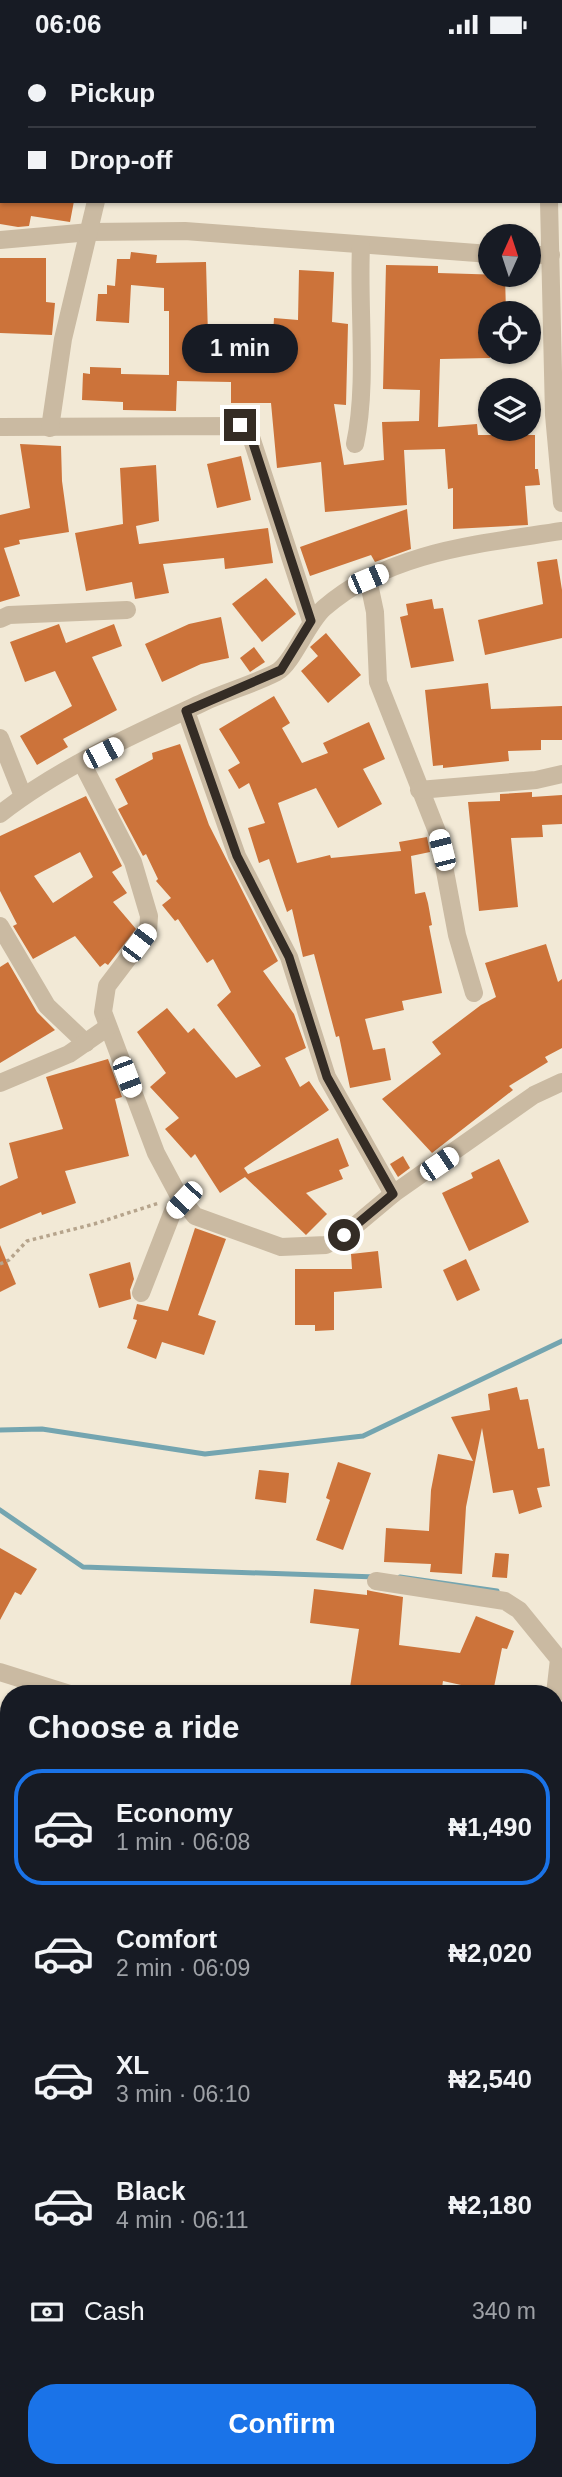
<!DOCTYPE html>
<html lang="en">
<head>
<meta charset="utf-8">
<style>
  body { margin:0; font-family:Arial,sans-serif; background:#20242c; color:#f1f3f6; height:100vh; display:flex; flex-direction:column; font-size:26px; white-space:nowrap }
  * { box-sizing:border-box; margin:0 }
  p { font-size:23px; color:#9ea1a6 }
  .icon { flex:none; width:38px; height:38px; fill:none; stroke:currentColor; stroke-width:2; stroke-linecap:round; stroke-linejoin:round }
  .map { position:relative; flex:1; overflow:hidden }
  .details { position:absolute; left:0px; top:1636px; width:564px; height:793px; display:flex; flex-direction:column; background:#171b24; border-radius:28px 28px 0 0; box-shadow:0 2px 5px #0004 }
  .details>* { flex:none }
  .banner { position:absolute; left:0px; top:0px; width:564px; height:154px; box-shadow:0 2px 5px #0004; display:grid; align-content:center; height:154px; padding:0 28px; background:#171b24 }
  .needle { width:46px; rotate:3deg }
  .controls { position:absolute; left:478px; top:175px; display:grid; gap:14px }
  .controls a { display:grid; place-items:center; width:63px; height:63px; border-radius:50%; background:#171b24; box-shadow:0 2px 5px #0004; font-size:35px }
  .end { position:absolute; width:32px; height:32px; margin:-16px; border:9px solid #342c25; background:#fff; box-shadow:0 0 0 4px #fff }
  .from { border-radius:50% }
  .bubble { position:absolute; height:49px; border-radius:24px; background:#171b24; box-shadow:0 2px 5px #0004; font-size:23px; font-weight:700; line-height:49px; text-align:center }
  .car { position:absolute; width:21px; height:42px; margin:-21px -10px; border-radius:9px; box-shadow:0 0 5px 2px #0007; background:linear-gradient(#fff 24%,#345 0 40%,#fff 0 76%,#345 0 86%,#fff 0) }
  .banner b { display:flex; align-items:center; gap:24px; height:66px; font-size:26px }
  .banner b+b { border-top:2px solid #363941 }
  .banner i { width:18px; height:18px; background:#f1f3f6 }
  ul { padding:0; list-style:none }
  li { display:flex; align-items:center; gap:21px; height:116px; margin:0 14px 10px; padding:0 14px; border:4px solid transparent; border-radius:28px }
  li div { flex:1 }
  li b { display:block; font-size:26px }
  li em { font-style:normal; font-weight:700 }
  li.selected { border-color:#1a73e8 }
  li>.icon { width:63px; height:63px; stroke-width:1.5 }
  h2 { padding:0 28px; font-size:32px; line-height:84px }
  .pay { display:flex; align-items:center; gap:18px; height:77px; padding:0 28px; font-size:26px }
  .pay p { margin-inline-start:auto }
  .action { display:flex; gap:14px; margin-top:auto; padding:14px 28px }
  .action a { flex:1; height:80px; border-radius:28px; background:#1a73e8; color:#fff; font-size:28px; font-weight:700; line-height:80px; text-align:center }
  .status { display:flex; justify-content:space-between; align-items:center; height:49px; padding:0 35px; background:#171b24; direction:ltr }
  .status svg { height:19px; fill:currentColor }
  .map>svg:first-child { display:block }
</style>
</head>
<body>
<div class="status"><b>06:06</b><svg viewBox="0 0 49 12"><path d="M0 12V9h3v3zM5 12V6h3v6zM10 12V3h3v9zM15 12V0h3v12zM26 1h20v11H26zM47 4h2v5h-2z"/></svg></div>
<div class="map">
<svg width="562" height="2428" viewBox="0 0 562 2428">
  <rect width="100%" height="100%" fill="#f2e9d6"/>
  <g fill="none" stroke-linecap="round" stroke-linejoin="round">
    <g stroke="#74a5b0" stroke-width="5">
      <path d="M0,1381L42,1380L205,1405L363,1387L562,1292"/>
      <path d="M0,1461L83,1518L376,1528"/>
      <path d="M400,1528L497,1542"/>
    </g>
  </g>
  <g fill="#cc733a" fill-rule="evenodd">
    <path d="M0,152H74L70,173L31,167L29,177L18,178L0,175Z"/>
    <path d="M131,203L157,206L156,214L206,213L208,287H213V301L272,302L274,269L298,271L299,221L334,223L332,273L348,275L346,356L334,355L344,416L384,411L382,373L419,372L420,341L383,340L386,216L438,217V224L505,226L506,264H490V309L440,310L438,378L477,375L478,386H535V420H538L540,436L525,437L528,476L453,480V439L448,440L445,400L404,401L407,456L325,463L321,413L277,419L271,354H231V333L177,332L176,362L123,361V353L82,351L83,324L90,325V318L121,319V325L169,326V262H164V239L131,236L129,274L96,272L98,245H107V236L115,237L117,210H130Z"/>
    <path d="M0,209H46V253L55,254L52,286L0,284Z"/>
    <path d="M20,395L61,397L62,432L69,483L19,491L20,495L4,499L20,547L0,553V466L30,459Z"/>
    <path d="M241,407L251,451L217,459L207,415Z"/>
    <path d="M156,416L159,472L136,477L139,495L268,479L273,514L225,520L224,509L163,515L169,544L135,550L132,533L86,542L75,484L123,475L120,419Z"/>
    <path d="M407,460L411,500L375,513L371,506L310,527L300,498Z"/>
    <path d="M557,510L562,541V589L485,606L478,571L543,555L537,513Z"/>
    <path d="M266,529L296,565L262,593L232,555Z"/>
    <path d="M432,550L434,560L443,559L454,612L411,619L400,568L408,566L406,555Z"/>
    <path d="M221,568L229,609L201,615L162,633L145,595L189,575Z"/>
    <path d="M59,575L66,594L114,575L122,597L92,608L117,661L63,690L68,698L37,716L20,687L72,657L55,622L25,633L10,593Z"/>
    <path d="M326,584L361,626L328,654L301,622L318,607L310,598Z"/>
    <path d="M254,598L265,613L250,623L240,609Z"/>
    <path d="M488,634L491,660L562,657V691H541V701L508,702L509,712L443,719V716L433,717L425,641Z"/>
    <path d="M274,647L290,674L282,679L302,714L328,704L323,694L369,673L385,710L363,720L382,755L338,779L316,739L278,754L297,814L330,806L331,809L401,802L399,793L427,788L430,803L411,807L415,845L425,843L428,854L432,876L429,877L442,944L402,952L404,961L365,970L373,1001L385,999L391,1031L350,1039L339,987L336,988L314,905L303,908L292,860L287,863L269,810L259,814L248,779L265,774L249,734L239,740L228,721L240,714L219,680Z"/>
    <path d="M180,695L209,776L278,912L263,922L294,965L306,999L285,1009L300,1038L309,1032L329,1061L244,1119L248,1125L338,1089L349,1117L339,1121L343,1130L306,1144L327,1165L306,1186L245,1128L220,1144L195,1105L191,1109L165,1080L179,1069L150,1038L166,1024L137,983L167,959L188,984L194,979L236,1029L261,1017L217,956L231,943L213,910L207,914L178,870L175,872L162,856L171,849L156,832L158,830L146,805L143,807L118,760L128,755L115,730L153,710L152,704Z"/>
    <path d="M532,743V748L562,746V775L542,776L543,788L511,789L518,858L479,862L468,753L500,752V745Z"/>
    <path d="M86,747L122,817L112,823L127,844L113,853L136,880L108,916L105,914L100,918L75,887L33,910L13,877L17,875L0,842V787ZM80,803L93,828L53,854L34,827Z"/>
    <path d="M546,895L558,933L562,930V999L545,1008L548,1013L509,1037L513,1041L432,1104L382,1050L441,1005L432,993L481,956L496,948L485,914Z"/>
    <path d="M8,913L37,963L55,981L0,1014V918Z"/>
    <path d="M108,1010L122,1048L115,1050L129,1107L65,1122L76,1154L42,1166L41,1163L0,1180V1137L18,1129L9,1094L63,1080L46,1028Z"/>
    <path d="M403,1107L410,1119L398,1128L390,1115Z"/>
    <path d="M499,1110L529,1173L469,1202L442,1144L473,1129L471,1124Z"/>
    <path d="M195,1179L226,1190L198,1266L216,1272L204,1306L162,1293L156,1310L127,1299L137,1271L133,1270L137,1255L168,1262Z"/>
    <path d="M0,1196L16,1235L0,1243Z"/>
    <path d="M378,1202L382,1239L334,1243V1281L315,1282V1276H295V1220H352L351,1205Z"/>
    <path d="M466,1210L480,1241L457,1252L443,1221Z"/>
    <path d="M130,1213L134,1230L130,1241L131,1250L99,1259L89,1225Z"/>
    <path d="M517,1338L520,1351L528,1350L538,1400L544,1399L550,1437L537,1439L542,1458L519,1465L513,1441L493,1444L482,1379L466,1458L462,1525L430,1523L431,1515L384,1513L386,1479L429,1482L431,1441L438,1405L473,1412L451,1368L490,1361L488,1345Z"/>
    <path d="M338,1413L371,1424L343,1501L316,1491L330,1451L326,1449Z"/>
    <path d="M259,1421L289,1424L286,1454L255,1450Z"/>
    <path d="M0,1499L37,1520L21,1546L15,1543L0,1571Z"/>
    <path d="M495,1504L509,1505L507,1529L492,1528Z"/>
    <path d="M314,1540L367,1546V1541L371,1542L403,1548L399,1596L460,1604L476,1567L514,1582L507,1600L502,1599L493,1643L443,1632L441,1645H349L359,1580L310,1574Z"/>
  </g>
  <g fill="none" stroke-linecap="round" stroke-linejoin="round">
    <path stroke="#b6a48c" stroke-width="3.5" stroke-dasharray="3.5 3.5" stroke-linecap="butt" d="M0,1215L9,1211L27,1192L94,1175L159,1154"/>
    <g stroke="#cabaa2" stroke-width="18">
      <path d="M270,0L271,2"/>
      <path d="M214,2L223,0"/>
      <path d="M449,2L450,0"/>
      <path d="M0,191L90,183L185,182L490,205"/>
      <path d="M528,206H551"/>
      <path d="M0,378L240,377L248,383L252,391L311,572"/>
      <path d="M50,379L63,290L96,152"/>
      <path d="M355,395C368,334 358,261 361,197"/>
      <path d="M368,530L375,563L378,633L438,785L457,886L474,944"/>
      <path d="M0,570L9,566L127,561"/>
      <path d="M186,662L237,807L289,908L327,1028L393,1145"/>
      <path d="M0,689L23,747"/>
      <path d="M82,714L133,813L149,867L148,883L107,937L103,963L156,1104L179,1147L195,1167L281,1198L326,1196L344,1186L393,1145L534,1046L562,1033"/>
      <path d="M419,741L536,731L562,725"/>
      <path d="M0,765C60,718 135,685 204,653C228,642 254,635 277,623C293,614 307,574 324,559C389,502 480,495 562,482"/>
      <path d="M0,877L47,957L86,994"/>
      <path d="M0,1034L69,1005L108,978"/>
      <path d="M141,1244L173,1162L184,1151"/>
      <path d="M376,1532L505,1552L519,1561L559,1610L555,1645"/>
      <path d="M0,1623L70,1645"/>
      <path d="M555,1873L562,1876"/>
      <path d="M0,1963L9,1953"/>
      <path d="M555,2181L562,2182"/>
      <path d="M0,2232L9,2238"/>
      <path d="M555,2346H562"/>
      <path d="M106,2420L114,2428"/>
      <path d="M379,2428L396,2422L501,2428"/>
    </g>
    <g stroke="#cabaa2" stroke-width="18">
      <path d="M532,0V2"/>
      <path d="M549,152L554,366L562,454"/>
    </g>
  </g>
  <g fill="none" stroke-linecap="round" stroke-linejoin="round">
    <path stroke="#342c25" stroke-width="9" d="M240,376L248,383L252,391L311,572L281,621L186,662L237,807L289,908L327,1028L393,1145L344,1186"/>
  </g>
</svg>
<div class="controls">
<a><svg class="needle" viewBox="-14 -14 28 28"><path d="M0-13l5 13h-10z" fill="#e53935"/><path d="M0 13l5-13h-10z" fill="#9ea1a6"/></svg></a>
<a><svg class="icon" aria-label="locate" viewBox="0 0 24 24"><circle cx="12" cy="12" r="6"/><path d="M12 2v4M12 18v4M2 12h4M18 12h4"/></svg></a>
<a><svg class="icon" aria-label="layers" viewBox="0 0 24 24"><path d="M12 4l9 5-9 5-9-5zM3 14l9 5 9-5"/></svg></a>
</div>
<i class="end from" style="left:344px;top:1186px"></i>
<i class="end" style="left:240px;top:376px"></i>
<div class="bubble" style="left:182px;top:275px;width:116px">1 min</div>
<i class="car" style="left:368px;top:530px;rotate:67deg"></i>
<i class="car" style="left:103px;top:704px;rotate:63deg"></i>
<i class="car" style="left:442px;top:801px;rotate:346deg"></i>
<i class="car" style="left:139px;top:894px;rotate:37deg"></i>
<i class="car" style="left:127px;top:1028px;rotate:159deg"></i>
<i class="car" style="left:439px;top:1115px;rotate:56deg"></i>
<i class="car" style="left:184px;top:1151px;rotate:223deg"></i>
<div class="banner">
<b><i class="from"></i>Pickup</b>
<b><i></i>Drop-off</b>
</div>
<section class="details">
<h2>Choose a ride</h2>
<ul>
<li class="selected"><svg class="icon" aria-label="car" viewBox="0 0 24 24"><path d="M5 17H2v-5l4-1 3-4h7l3 4 3 1v5h-3M9 17h6M6 11h13"/><circle cx="7" cy="17" r="2"/><circle cx="17" cy="17" r="2"/></svg><div><b>Economy</b><p>1 min · 06:08</p></div><em>₦1,490</em></li>
<li><svg class="icon" aria-label="car" viewBox="0 0 24 24"><path d="M5 17H2v-5l4-1 3-4h7l3 4 3 1v5h-3M9 17h6M6 11h13"/><circle cx="7" cy="17" r="2"/><circle cx="17" cy="17" r="2"/></svg><div><b>Comfort</b><p>2 min · 06:09</p></div><em>₦2,020</em></li>
<li><svg class="icon" aria-label="car" viewBox="0 0 24 24"><path d="M5 17H2v-5l4-1 3-4h7l3 4 3 1v5h-3M9 17h6M6 11h13"/><circle cx="7" cy="17" r="2"/><circle cx="17" cy="17" r="2"/></svg><div><b>XL</b><p>3 min · 06:10</p></div><em>₦2,540</em></li>
<li><svg class="icon" aria-label="car" viewBox="0 0 24 24"><path d="M5 17H2v-5l4-1 3-4h7l3 4 3 1v5h-3M9 17h6M6 11h13"/><circle cx="7" cy="17" r="2"/><circle cx="17" cy="17" r="2"/></svg><div><b>Black</b><p>4 min · 06:11</p></div><em>₦2,180</em></li>
</ul>
<div class="pay"><svg class="icon" aria-label="cash" viewBox="0 0 24 24"><path d="M3 7h18v10H3z"/><circle cx="12" cy="12" r="2"/></svg>Cash<p>340 m</p></div>
<div class="action"><a>Confirm</a></div>
</section>
</div>
</body>
</html>
